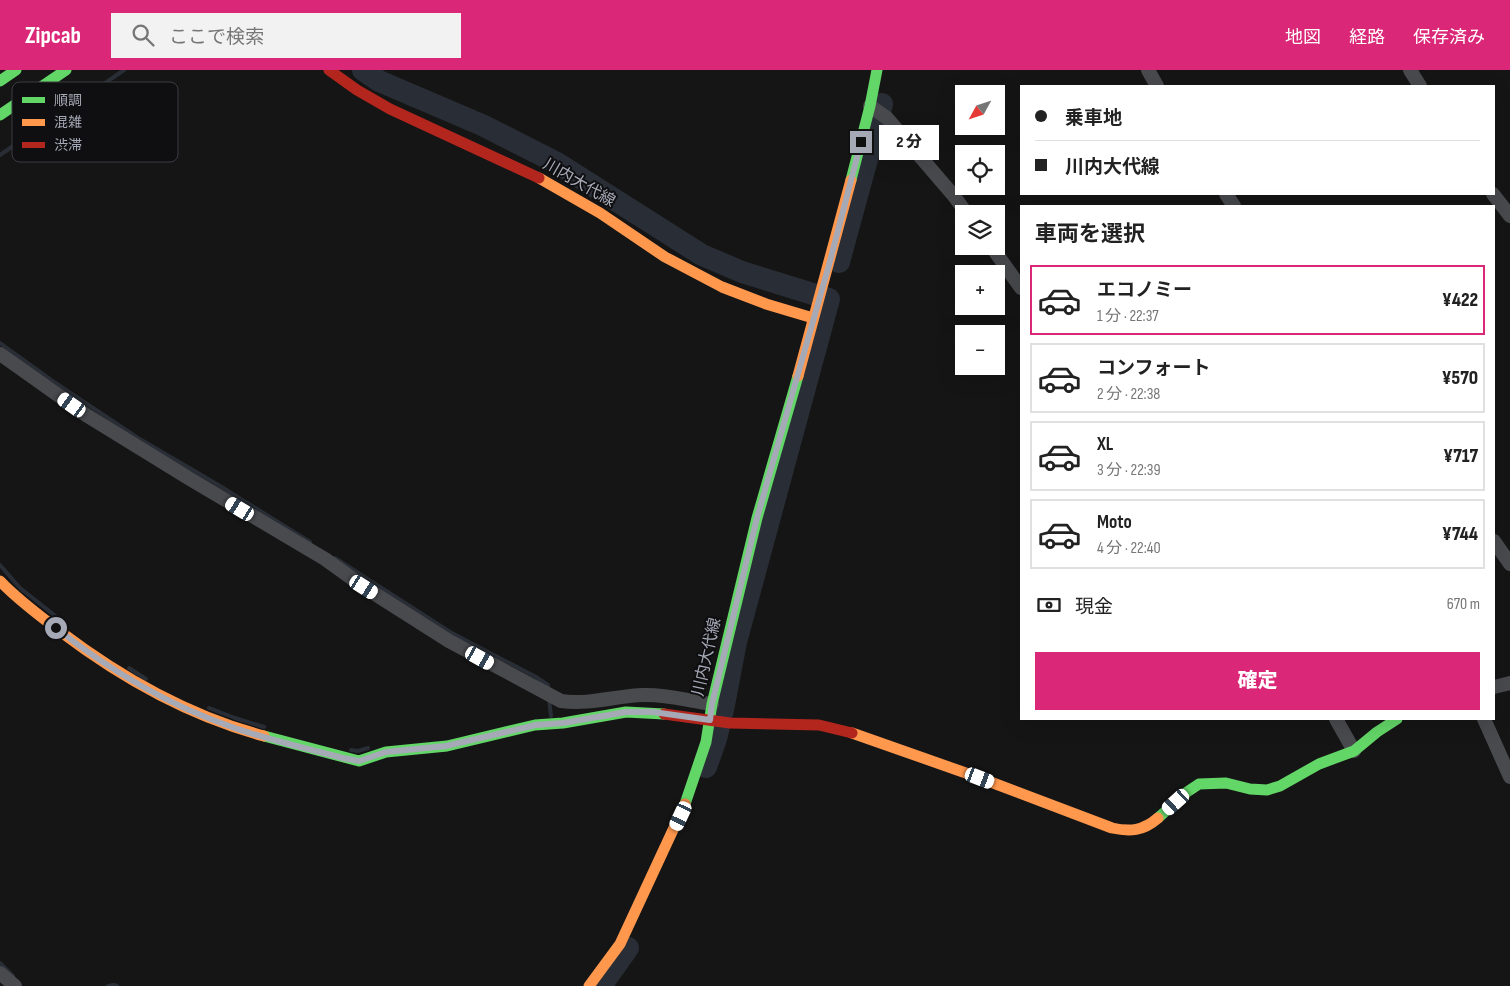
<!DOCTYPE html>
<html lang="ja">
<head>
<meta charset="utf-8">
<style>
  body { margin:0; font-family:"Sofia Sans Condensed","Noto Sans JP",sans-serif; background:#f2f2f2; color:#222; height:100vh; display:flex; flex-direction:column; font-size:19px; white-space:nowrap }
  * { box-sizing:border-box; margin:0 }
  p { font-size:16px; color:#767676 }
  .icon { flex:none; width:28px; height:28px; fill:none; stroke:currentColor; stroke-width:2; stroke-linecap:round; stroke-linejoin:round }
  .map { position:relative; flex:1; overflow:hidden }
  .details { position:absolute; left:1020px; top:135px; width:475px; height:515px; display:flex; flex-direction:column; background:#fff; border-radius:0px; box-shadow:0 5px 20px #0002 }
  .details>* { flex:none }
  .top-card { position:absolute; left:1020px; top:15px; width:475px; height:110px; border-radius:0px; box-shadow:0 5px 20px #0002; display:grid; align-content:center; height:110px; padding:0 15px; background:#fff }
  .needle { width:32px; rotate:230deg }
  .tools { position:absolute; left:955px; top:15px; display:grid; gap:10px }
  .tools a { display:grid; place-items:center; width:50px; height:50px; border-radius:0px; background:#fff; box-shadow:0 5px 20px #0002; font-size:25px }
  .end { position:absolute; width:22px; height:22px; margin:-11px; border:6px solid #a6a9b6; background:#111; box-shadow:0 0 0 2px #111 }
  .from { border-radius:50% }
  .bubble { position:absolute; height:35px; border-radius:0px; background:#fff; box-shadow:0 5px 20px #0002; font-size:16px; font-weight:800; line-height:35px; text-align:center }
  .car { position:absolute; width:15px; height:30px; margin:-15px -8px; border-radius:6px; box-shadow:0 0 4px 1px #0007; background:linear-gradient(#fff 24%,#345 0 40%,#fff 0 76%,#345 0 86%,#fff 0) }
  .top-card b { display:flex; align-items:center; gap:18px; height:48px; font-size:19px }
  .top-card b+b { border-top:1px solid #e0e0e0 }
  .top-card i { width:12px; height:12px; background:#222 }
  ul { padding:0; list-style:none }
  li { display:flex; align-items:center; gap:15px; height:70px; margin:0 10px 8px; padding:0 5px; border:2px solid #e0e0e0; border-radius:0px }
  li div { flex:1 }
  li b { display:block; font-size:19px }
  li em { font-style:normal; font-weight:800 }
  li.selected { border-color:#db2777 }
  li>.icon { width:45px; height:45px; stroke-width:1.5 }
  h2 { padding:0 15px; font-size:22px; line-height:60px }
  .pay { display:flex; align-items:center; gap:12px; height:55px; padding:0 15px; font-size:19px }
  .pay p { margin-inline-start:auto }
  .action { display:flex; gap:10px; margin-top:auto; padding:10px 15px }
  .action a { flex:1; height:58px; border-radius:0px; background:#db2777; color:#fff; font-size:20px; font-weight:800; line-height:58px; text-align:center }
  header { display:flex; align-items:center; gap:30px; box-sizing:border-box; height:70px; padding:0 25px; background:#db2777; color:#fff }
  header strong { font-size:24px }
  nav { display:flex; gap:28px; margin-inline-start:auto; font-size:18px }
  .search { width:350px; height:45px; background:#f2f2f2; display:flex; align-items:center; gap:12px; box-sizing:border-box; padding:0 18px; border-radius:0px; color:#767676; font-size:19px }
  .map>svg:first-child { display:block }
</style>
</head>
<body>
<header>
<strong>Zipcab</strong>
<div class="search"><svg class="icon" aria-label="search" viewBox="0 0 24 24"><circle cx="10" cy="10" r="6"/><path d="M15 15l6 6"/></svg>ここで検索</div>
<nav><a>地図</a><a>経路</a><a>保存済み</a></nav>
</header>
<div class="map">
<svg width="1510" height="916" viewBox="0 0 1510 916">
  <rect width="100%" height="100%" fill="#151515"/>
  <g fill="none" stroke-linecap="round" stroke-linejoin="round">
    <g stroke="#292e36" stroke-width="4">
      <path d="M0,85L124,0"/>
      <path d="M0,273L57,314L138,368L220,416L310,472"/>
      <path d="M335,488L450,562L536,607L548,615L549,622"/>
      <path d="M0,495L20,518L58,548"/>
      <path d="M129,598L146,609"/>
      <path d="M549,629L551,646"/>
      <path d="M209,638L235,648L264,657"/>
      <path d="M351,680L358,681L368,678"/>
      <path d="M0,893L13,906"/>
      <path d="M108,916L114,915L117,916"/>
    </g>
    <g stroke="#292e36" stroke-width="22">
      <path d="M363,0L379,11L482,55L557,93L702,185L742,202L829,229L736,572L723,640L716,669L706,697"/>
      <path d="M839,192L882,34"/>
      <path d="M601,916L628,878"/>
    </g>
    <g stroke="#494a4e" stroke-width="14">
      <path d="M1148,0L1157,16"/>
      <path d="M1410,0L1420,16"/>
      <path d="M870,36L887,48L954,126L967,144"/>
      <path d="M1226,124L1234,136"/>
      <path d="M1493,124L1510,146"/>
      <path d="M991,176L1021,218"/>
      <path d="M0,284L86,345L190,409L325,489L364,517L449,571L561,631C589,635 615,626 643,625C666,624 689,631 712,634"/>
      <path d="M1494,471L1510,494"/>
      <path d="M1494,617L1510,613"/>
      <path d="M1336,649L1354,681"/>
      <path d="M1484,649L1510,707"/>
      <path d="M0,903L15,916"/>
    </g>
    <g stroke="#63d668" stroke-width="11">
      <path d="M0,11L16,0"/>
      <path d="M0,45L66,0"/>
      <path d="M851,110L870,36L877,0"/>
      <path d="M264,666L359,691L386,682L447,676L535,655L563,653L626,642L664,644"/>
      <path d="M685,734L706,672L712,634L757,448L798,306"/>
      <path d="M1158,748L1187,722L1199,714L1226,713L1250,719L1267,720L1280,716L1319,694L1354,681L1377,662L1397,649"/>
    </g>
    <g stroke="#ff974d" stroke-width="11">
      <path d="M539,108L600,143L665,187L722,217L766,234L813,248"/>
      <path d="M798,306L851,110"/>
      <path d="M0,511C19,531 40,546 61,562C123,609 189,646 264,666"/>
      <path d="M852,663L980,708L1112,758C1130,762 1143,761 1158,748"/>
      <path d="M589,916L620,874L685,734"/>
    </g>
    <g stroke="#b3261e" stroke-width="11">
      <path d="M329,0L357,20L390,39L539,108"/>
      <path d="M664,644L730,653L819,655L852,663"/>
    </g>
  </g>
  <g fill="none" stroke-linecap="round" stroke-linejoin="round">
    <path stroke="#a6a9b6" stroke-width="6" d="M56,558C109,600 168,635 232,657C268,670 306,678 343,688L359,691L386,682L446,676L536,655L563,653L626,642H653L710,650L712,634L757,448L829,195L861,72"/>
  </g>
  <g text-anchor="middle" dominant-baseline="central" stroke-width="4" stroke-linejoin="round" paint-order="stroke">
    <g font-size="16" fill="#a6a9b6" stroke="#0f0f11">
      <text transform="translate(579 113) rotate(30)">川内大代線</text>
      <text transform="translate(707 587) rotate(-77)">川内大代線</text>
    </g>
  </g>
  <rect x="12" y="12" width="166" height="80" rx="8" fill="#0f0f11" stroke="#3c3d43" stroke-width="1"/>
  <rect x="22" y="27" width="23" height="6" fill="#63d668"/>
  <rect x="22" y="49" width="23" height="7" fill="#ff974d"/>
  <rect x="22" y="72" width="23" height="6" fill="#b3261e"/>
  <g font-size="14" fill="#a6a9b6">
    <text x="54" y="35">順調</text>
    <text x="54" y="57">混雑</text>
    <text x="54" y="80">渋滞</text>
  </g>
</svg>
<div class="tools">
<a><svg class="needle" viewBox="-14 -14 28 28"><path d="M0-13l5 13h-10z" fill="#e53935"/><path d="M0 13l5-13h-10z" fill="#767676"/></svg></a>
<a><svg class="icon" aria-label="locate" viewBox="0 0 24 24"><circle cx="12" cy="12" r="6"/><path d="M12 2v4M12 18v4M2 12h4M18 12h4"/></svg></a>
<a><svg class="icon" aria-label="layers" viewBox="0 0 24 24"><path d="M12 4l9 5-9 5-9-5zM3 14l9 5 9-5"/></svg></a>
<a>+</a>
<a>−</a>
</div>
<i class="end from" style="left:56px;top:558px"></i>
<i class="end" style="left:861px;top:72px"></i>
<div class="bubble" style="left:879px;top:55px;width:60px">2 分</div>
<i class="car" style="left:72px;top:335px;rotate:305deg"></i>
<i class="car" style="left:240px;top:439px;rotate:301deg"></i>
<i class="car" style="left:364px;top:517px;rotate:122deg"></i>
<i class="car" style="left:480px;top:588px;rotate:119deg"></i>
<i class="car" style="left:980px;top:708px;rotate:111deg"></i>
<i class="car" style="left:1176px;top:732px;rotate:228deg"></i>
<i class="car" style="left:681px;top:746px;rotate:205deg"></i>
<div class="top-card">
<b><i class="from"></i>乗車地</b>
<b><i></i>川内大代線</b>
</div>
<section class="details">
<h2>車両を選択</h2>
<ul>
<li class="selected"><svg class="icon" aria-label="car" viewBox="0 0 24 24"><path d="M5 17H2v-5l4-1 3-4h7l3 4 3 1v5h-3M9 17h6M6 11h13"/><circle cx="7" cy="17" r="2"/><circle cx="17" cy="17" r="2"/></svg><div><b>エコノミー</b><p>1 分 · 22:37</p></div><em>¥422</em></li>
<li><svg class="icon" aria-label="car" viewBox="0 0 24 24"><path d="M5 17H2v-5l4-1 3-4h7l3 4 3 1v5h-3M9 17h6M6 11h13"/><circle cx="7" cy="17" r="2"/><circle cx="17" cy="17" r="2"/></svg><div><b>コンフォート</b><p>2 分 · 22:38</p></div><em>¥570</em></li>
<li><svg class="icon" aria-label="car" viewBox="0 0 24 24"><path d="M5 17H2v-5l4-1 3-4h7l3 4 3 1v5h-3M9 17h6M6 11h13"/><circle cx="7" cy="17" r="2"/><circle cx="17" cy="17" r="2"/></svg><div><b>XL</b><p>3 分 · 22:39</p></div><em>¥717</em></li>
<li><svg class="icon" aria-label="car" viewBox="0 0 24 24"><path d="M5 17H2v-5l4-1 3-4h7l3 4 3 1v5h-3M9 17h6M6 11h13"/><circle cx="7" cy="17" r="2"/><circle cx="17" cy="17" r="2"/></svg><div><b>Moto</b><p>4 分 · 22:40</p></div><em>¥744</em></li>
</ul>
<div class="pay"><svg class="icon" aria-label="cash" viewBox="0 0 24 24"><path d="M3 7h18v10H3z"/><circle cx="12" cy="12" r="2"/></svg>現金<p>670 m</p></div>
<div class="action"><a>確定</a></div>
</section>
</div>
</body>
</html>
